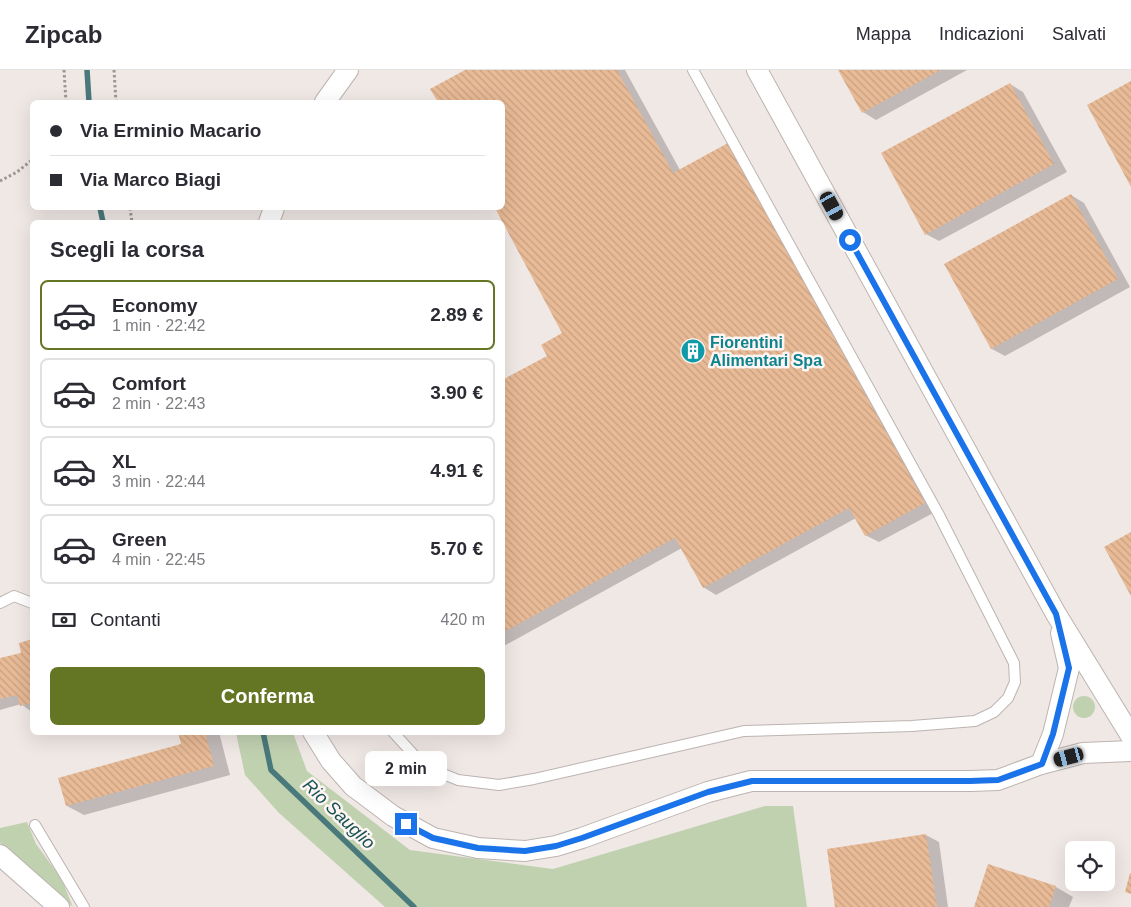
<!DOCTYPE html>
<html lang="it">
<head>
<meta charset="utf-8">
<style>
  body { margin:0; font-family:Helvetica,sans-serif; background:#f7f7f7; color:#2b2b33; height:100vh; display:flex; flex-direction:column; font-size:19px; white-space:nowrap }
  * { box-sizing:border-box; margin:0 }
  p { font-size:16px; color:#7c7c81 }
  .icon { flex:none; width:28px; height:28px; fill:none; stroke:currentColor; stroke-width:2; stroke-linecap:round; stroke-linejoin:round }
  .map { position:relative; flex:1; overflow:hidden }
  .sheet { position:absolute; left:30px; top:150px; width:475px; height:515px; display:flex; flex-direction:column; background:#fff; border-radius:8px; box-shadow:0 5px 20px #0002 }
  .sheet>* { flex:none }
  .top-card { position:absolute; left:30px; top:30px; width:475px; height:110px; border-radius:8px; box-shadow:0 5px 20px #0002; display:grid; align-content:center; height:110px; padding:0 20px; background:#fff }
  .tools { position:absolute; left:1065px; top:771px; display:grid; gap:10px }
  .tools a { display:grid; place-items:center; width:50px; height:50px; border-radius:8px; background:#fff; box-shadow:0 5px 20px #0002; font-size:25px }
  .end { position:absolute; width:22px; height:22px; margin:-11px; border:6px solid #1a73e8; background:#fff; box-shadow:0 0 0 2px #fff }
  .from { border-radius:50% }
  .bubble { position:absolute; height:35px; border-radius:8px; background:#fff; box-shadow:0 5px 20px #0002; font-size:16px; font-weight:800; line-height:35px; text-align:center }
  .car { position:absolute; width:15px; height:30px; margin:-15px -8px; border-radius:6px; box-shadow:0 0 4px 1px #0007; background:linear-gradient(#222 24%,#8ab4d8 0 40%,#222 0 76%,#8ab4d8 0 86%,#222 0) }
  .top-card b { display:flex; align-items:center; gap:18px; height:48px; font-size:19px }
  .top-card b+b { border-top:1px solid #e1e1e2 }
  .top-card i { width:12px; height:12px; background:#2b2b33 }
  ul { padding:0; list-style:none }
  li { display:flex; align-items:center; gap:15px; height:70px; margin:0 10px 8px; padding:0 10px; border:2px solid #e1e1e2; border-radius:8px }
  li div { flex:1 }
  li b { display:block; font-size:19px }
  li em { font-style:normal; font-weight:800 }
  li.on { border-color:#647524 }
  li>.icon { width:45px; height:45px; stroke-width:1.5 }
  h2 { padding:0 20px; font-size:22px; line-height:60px }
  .pay { display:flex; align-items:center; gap:12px; height:55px; padding:0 20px; font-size:19px }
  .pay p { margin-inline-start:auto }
  .action { display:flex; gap:10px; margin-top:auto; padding:10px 20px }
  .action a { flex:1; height:58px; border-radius:8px; background:#647524; color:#fff; font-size:20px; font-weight:800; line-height:58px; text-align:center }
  header { display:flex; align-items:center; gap:30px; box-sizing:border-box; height:70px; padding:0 25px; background:#fff; border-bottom:1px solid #e1e1e2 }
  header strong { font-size:24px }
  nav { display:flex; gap:28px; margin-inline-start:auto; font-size:18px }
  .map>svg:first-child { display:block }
</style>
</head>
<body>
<header>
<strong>Zipcab</strong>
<nav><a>Mappa</a><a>Indicazioni</a><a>Salvati</a></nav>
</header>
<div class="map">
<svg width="1131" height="837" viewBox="0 0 1131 837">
  <defs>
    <pattern id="building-back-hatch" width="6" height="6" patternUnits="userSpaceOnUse" patternTransform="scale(1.25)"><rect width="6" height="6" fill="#e8ba96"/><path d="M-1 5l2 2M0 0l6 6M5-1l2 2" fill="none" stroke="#c7a081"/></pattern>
  </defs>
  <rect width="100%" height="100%" fill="#f0e8e5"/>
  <g fill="#c0d1b0">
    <circle cx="1084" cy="637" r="11"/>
    <path d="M236,663H293L307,701L410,780L553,799L765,736H793L807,837H385L279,743L245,705Z"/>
    <path d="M27,752L36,774L61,808L73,837L0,773V758Z"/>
  </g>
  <g fill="#0003">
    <path d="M467,0H625L680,100L728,74L937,441L879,472L865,465L856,448L716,525L703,517L682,478L502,577V312L549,286L564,263L496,138H502V32H439L432,19Z"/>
    <path d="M839,0H967L876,50L863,42Z"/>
    <path d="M1010,14L1023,22L1067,102L939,171L926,164Z"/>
    <path d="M1071,125L1084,133L1130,217L1005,286L992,279L946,195Z"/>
    <path d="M32,570V642L21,634L0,640V590L23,584L20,574Z"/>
    <path d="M179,662H219L230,705L84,745L67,736L182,675Z"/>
    <path d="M926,765L939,772L948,837H837Z"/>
    <path d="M1056,817L1073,827L1069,837H976Z"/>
  </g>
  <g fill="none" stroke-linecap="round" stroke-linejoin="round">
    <g stroke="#49797b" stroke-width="5.5">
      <path d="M87,0L89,32"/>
      <path d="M100,138L103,152"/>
      <path d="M263,662L271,700L414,837"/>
    </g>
  </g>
  <g fill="url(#building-back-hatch)">
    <path d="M465,0H617L673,103L728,73L925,433L865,466L849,438L703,518L675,468L502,563V310L547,286L541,275L562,263L495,138H502V32H438L430,19Z"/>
    <path d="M838,0H941L862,43Z"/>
    <path d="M1131,11V117L1087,35Z"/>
    <path d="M1010,13L1054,94L925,165L881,83Z"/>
    <path d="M1071,124L1118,209L991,279L944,194Z"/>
    <path d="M1131,462V526L1104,477Z"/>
    <path d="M32,569V633L20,636L17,625L0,629V588L21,583L19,573Z"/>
    <path d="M178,662H205L214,696L66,736L58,708L181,674Z"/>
    <path d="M926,764L937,837H835L827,779Z"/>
    <path d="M988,794L1056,816L1049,837H974Z"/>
    <path d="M1130,803H1131V824L1125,822Z"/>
  </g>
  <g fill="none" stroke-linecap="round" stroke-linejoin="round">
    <defs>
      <g id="service">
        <path d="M0,533L14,526L32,533"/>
        <path d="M393,662L424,696L458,710L499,715L534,709L744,661L912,656L975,651L994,642L1008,628L1015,612L1014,593L939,445L693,0"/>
        <path d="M35,755L84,837"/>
      </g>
      <g id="minor">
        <path d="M757,0L1056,544L1131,666"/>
        <path d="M325,32L348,0"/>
        <path d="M269,152L274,138"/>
        <path d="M313,662L331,691L353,716L393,746L433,768L478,778L525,781L556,776L582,768L708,722L751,711H971L998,710L1041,694L1083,683L1131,681"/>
        <path d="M1041,694L1053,664L1069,598L1061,563"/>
        <path d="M0,785L59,837"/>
      </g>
    </defs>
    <use href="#service" stroke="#bcb4b1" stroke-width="12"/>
    <use href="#minor" stroke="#bcb4b1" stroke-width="22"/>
    <g stroke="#9d9794" stroke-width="3" stroke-dasharray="2.5 2.5" stroke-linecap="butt">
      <path d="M64,0L66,32"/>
      <path d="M114,0L116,32"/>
      <path d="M0,111L17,102L32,90"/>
      <path d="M130,138L132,152"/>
    </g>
    <use href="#service" stroke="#fff" stroke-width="10"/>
    <use href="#minor" stroke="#fff" stroke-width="20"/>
  </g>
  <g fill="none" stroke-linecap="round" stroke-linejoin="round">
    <path stroke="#1a73e8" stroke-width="6" d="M406,754L433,768L478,778L525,781L556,776L582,768L708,722L752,711H970L998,710L1042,694L1053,664L1069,598L1056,544L850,170"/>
  </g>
  <defs>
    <symbol id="building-disc" viewBox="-11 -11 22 22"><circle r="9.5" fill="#0f9aa8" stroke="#fef5f2"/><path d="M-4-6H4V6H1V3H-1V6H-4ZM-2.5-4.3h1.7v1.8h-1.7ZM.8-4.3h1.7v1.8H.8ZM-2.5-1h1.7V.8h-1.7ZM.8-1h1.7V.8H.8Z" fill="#fff"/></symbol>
  </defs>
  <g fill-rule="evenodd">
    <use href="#building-disc" x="679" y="267" width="28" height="28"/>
  </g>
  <g text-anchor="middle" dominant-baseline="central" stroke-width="5" stroke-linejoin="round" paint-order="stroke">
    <g font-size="16" font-weight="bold" fill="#0d838f" stroke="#fef5f2" text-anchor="start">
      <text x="710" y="272">Fiorentini<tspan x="710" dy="18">Alimentari Spa</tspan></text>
    </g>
    <g font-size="18" font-style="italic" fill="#155356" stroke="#fef5f2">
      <text transform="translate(339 744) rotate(44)">Rio Sauglio</text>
    </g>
  </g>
</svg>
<div class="tools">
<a><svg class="icon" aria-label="locate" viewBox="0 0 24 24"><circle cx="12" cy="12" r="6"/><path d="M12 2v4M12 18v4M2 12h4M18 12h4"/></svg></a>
</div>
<i class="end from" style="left:850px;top:170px"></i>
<i class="end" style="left:406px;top:754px"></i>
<div class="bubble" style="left:365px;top:681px;width:82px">2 min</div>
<i class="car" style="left:832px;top:136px;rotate:151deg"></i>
<i class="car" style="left:1069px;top:687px;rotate:255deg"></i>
<div class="top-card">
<b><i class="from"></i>Via Erminio Macario</b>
<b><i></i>Via Marco Biagi</b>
</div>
<section class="sheet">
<h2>Scegli la corsa</h2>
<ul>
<li class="on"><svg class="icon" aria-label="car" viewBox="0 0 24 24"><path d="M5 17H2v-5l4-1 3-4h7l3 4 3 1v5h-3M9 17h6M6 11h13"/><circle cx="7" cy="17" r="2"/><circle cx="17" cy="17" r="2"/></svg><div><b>Economy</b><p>1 min · 22:42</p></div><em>2.89 €</em></li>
<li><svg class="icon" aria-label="car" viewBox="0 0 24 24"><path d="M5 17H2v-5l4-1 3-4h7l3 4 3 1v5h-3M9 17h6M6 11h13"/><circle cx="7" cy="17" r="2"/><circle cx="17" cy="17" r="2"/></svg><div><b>Comfort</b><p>2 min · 22:43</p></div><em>3.90 €</em></li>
<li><svg class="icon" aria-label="car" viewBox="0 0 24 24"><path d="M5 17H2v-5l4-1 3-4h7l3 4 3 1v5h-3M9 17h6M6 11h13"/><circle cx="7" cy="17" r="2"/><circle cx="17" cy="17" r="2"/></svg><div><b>XL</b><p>3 min · 22:44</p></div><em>4.91 €</em></li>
<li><svg class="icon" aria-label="car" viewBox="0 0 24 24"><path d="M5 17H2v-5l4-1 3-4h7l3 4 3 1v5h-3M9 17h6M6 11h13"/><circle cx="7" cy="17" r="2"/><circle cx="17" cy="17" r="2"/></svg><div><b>Green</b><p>4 min · 22:45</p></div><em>5.70 €</em></li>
</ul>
<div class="pay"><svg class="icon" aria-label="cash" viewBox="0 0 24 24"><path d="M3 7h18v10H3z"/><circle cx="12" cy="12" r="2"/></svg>Contanti<p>420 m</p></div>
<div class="action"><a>Conferma</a></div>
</section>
</div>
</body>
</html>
